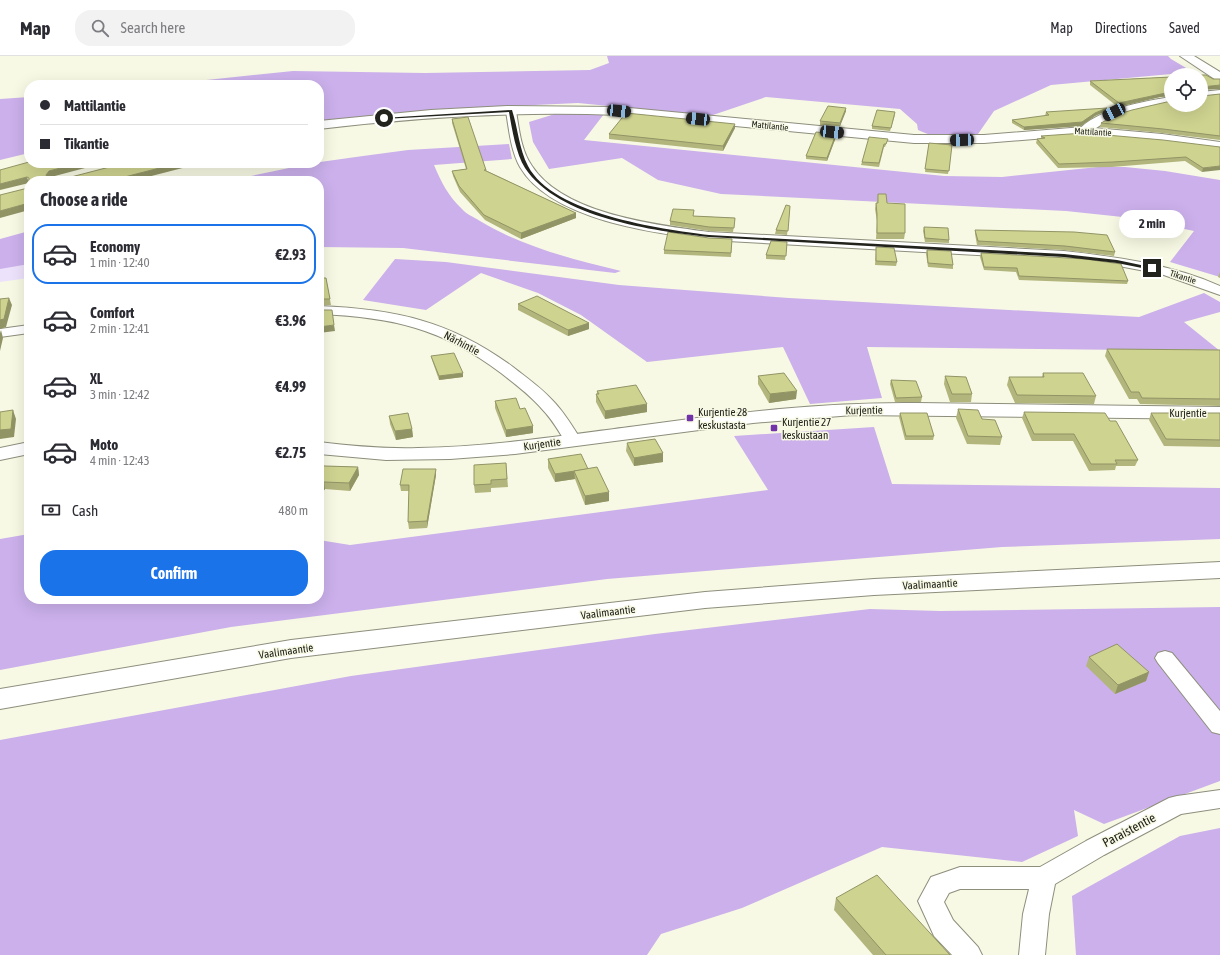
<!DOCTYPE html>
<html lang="en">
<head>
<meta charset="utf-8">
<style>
  body { margin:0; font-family:"Asap Condensed",sans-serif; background:#f2f2f3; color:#2b2b33; height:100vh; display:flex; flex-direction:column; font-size:15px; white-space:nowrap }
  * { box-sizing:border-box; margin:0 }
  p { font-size:13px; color:#7c7c81 }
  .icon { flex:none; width:22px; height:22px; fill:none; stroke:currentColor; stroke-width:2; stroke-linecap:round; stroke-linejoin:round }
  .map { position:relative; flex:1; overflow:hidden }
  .drawer { position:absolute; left:24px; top:120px; width:300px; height:428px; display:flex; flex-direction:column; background:#fff; border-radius:16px; box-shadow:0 4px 16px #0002 }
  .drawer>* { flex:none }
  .top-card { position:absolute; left:24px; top:24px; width:300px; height:88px; border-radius:16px; box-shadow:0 4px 16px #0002; display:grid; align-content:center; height:88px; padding:0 16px; background:#fff }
  .fabs { position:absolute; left:1164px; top:12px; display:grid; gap:8px }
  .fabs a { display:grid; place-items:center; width:44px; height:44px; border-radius:50%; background:#fff; box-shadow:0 4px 16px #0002; font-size:20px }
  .end { position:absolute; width:18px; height:18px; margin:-9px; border:5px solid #22231c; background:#fff; box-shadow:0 0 0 2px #fff }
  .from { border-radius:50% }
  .bubble { position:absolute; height:28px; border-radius:14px; background:#fff; box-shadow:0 4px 16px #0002; font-size:13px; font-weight:700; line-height:28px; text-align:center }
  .car { position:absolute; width:12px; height:24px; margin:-12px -6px; border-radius:5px; box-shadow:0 0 3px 1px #0007; background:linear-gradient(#222 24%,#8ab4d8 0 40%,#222 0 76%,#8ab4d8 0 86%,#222 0) }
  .top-card b { display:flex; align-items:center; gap:14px; height:38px; font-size:15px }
  .top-card b+b { border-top:1px solid #e1e1e2 }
  .top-card i { width:10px; height:10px; background:#2b2b33 }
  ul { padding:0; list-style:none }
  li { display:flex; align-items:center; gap:12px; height:60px; margin:0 8px 6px; padding:0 8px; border:2px solid transparent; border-radius:16px }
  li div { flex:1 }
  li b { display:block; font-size:15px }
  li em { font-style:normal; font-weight:700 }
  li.current { border-color:#1a73e8 }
  li>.icon { width:36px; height:36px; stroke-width:1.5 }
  h2 { padding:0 16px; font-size:18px; line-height:48px }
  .pay { display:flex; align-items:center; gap:10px; height:44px; padding:0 16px; font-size:15px }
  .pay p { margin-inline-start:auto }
  .cta { display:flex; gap:8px; margin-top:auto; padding:8px 16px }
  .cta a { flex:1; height:46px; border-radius:16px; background:#1a73e8; color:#fff; font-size:16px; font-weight:700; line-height:46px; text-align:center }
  header { display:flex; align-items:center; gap:24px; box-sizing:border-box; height:56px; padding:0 20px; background:#fff; border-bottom:1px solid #e1e1e2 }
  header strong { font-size:19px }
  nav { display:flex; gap:22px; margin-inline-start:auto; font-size:14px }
  .search { width:280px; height:36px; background:#f2f2f3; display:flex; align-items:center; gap:10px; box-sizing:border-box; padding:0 14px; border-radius:16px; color:#7c7c81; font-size:15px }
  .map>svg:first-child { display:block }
</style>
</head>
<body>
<header>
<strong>Map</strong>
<div class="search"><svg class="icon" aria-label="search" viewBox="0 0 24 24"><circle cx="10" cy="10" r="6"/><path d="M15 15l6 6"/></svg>Search here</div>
<nav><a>Map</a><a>Directions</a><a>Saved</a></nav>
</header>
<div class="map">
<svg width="1220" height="899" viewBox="0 0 1220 899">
  <rect width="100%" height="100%" fill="#f7f9e4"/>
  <path fill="#ede2fb" d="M29,193V222L0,226V199Z"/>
  <g fill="#cbb0eb">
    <path d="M607,0H1168L1171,3L1193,16L1051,29L994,55L978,78C953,84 941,84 918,74L917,68L900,53L766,41L710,60L578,47L472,52L358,61L319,66V29H159L293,15L425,17L590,14L609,7Z"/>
    <path d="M29,41V97L0,104V43Z"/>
    <path d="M555,58H604L584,84L944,120L1002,121L1098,111H1125L1165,115L1220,124V221L1170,206L1194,175L1132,162L1066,155L721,138L658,124L622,102L549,113L533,86L529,66Z"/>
    <path d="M509,88L512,103L434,109C441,126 449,141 462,153C466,158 474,161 480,165C523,191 572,203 621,215L615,217L403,192L319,191V125H227L313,107L363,100L408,94Z"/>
    <path d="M29,175V208L0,213V183Z"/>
    <path d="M395,203L446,206L619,229L789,242L1139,261L1204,237L1220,246V256L1184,266L1220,295L867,291L882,342L810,348L783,291L647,306L581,259L538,237L481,217L426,254L363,244Z"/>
    <path d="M874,371L892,428L1220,432V483L1002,491L607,523L231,571L0,614V483L29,478V543H319V484L350,489L768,434L734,380Z"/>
    <path d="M1220,551V725L1104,768L1074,754L1078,780L1022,806L882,791L742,852L661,878L647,899H0V684L351,620L655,578L870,553L940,555Z"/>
    <path d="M1220,772V899H1076L1072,840L1180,780Z"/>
  </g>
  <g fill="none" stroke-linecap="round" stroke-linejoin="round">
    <defs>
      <g id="minor">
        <path d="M1220,34V40L1201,42V36Z"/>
        <path d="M1171,41V47C1149,51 1127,55 1107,65C1099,69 1089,80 1079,77L1078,75C1093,54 1146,45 1171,41Z"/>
        <path d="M511,52L516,55C519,73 521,95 532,110C563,158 656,169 709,176L1064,195C1117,201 1171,208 1220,230V239L1161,218L1124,211L1084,205L709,184C654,177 551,164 520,111C511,95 509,74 506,55Z"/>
        <path d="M319,250C395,253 451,265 513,311C527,322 543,333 555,347C565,358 573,371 581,384L579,388L573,389L567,388C559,376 552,363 542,353C530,339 515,328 501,317C442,272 391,261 319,258Z"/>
        <path d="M29,269V277L0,281V273Z"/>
        <path d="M1165,595L1172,597L1220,655V678L1212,676L1158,607L1155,602L1158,597Z"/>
        <path d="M1220,734V752L1181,758L1104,799L1055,828L1049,858L1045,899H1019L1023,858L1029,833H960L949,837L944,846L953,864L978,891L982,899H952L934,880L918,845L931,821L960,811H1040L1086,785L1169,742L1177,740Z"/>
      </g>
      <g id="tertiary">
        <path d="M1180,0H1194L1220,16V25L1216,24Z"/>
        <path d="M507,50L619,51L914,79H984L1083,71L1162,78L1220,86V94L1162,86L1083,79L984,87H914L619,59C518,55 419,61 319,73V65L431,54Z"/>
        <path d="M916,347L1220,351V363L853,359L753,367L515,398L450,403L386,404L319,398V386C352,390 385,393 418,392C492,391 565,379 637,370C730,357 823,346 916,347Z"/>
        <path d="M29,386V398L0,404V392Z"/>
      </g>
      <path id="secondary" d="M1220,506V522L874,539L705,552L291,602L0,653V633L291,584L705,536L874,523Z"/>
    </defs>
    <use href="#minor" stroke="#8d8e7c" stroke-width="2"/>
    <use href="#tertiary" stroke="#8d8e7c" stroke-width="2"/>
    <use href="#secondary" stroke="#8d8e7c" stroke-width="2"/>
    <use href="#minor" fill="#fff" fill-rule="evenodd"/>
    <use href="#tertiary" fill="#fff" fill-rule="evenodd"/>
    <use href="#secondary" fill="#fff" fill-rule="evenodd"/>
  </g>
  <g fill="#b2b57c">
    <path d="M1171,21V40L1160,41L1118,51L1090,29V25Z"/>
    <path d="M1220,38V84L1162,77L1100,71L1101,67L1202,40Z"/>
    <path d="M846,55L840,70L820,69V65Z"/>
    <path d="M1106,55L1095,60L1081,70L1024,74L1012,67V64L1045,60L1046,56Z"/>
    <path d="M895,59L890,75L872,73V70Z"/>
    <path d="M452,63L486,114L487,115L576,157V162L521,183L485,164L460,136L453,120L452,115L466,113L452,67Z"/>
    <path d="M735,72L723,95L609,83V78Z"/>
    <path d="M1041,80L1220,91L1202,116L1185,105L1112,111L1058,112L1036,87L1037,83H1041Z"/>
    <path d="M836,81L827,105L806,103V100Z"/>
    <path d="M887,86L885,91H884L879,111L861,109L862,106Z"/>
    <path d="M929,87L952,89L948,118L925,116Z"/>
    <path d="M29,97V105L26,103L25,98Z"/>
    <path d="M878,138L887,147L905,177L904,183H876L877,165L875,153L876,147H877Z"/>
    <path d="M790,150L787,179L775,178L776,174Z"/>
    <path d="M694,160L735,162L733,176L709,175L670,169V165Z"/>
    <path d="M924,171L949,184V187L925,186L923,175Z"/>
    <path d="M975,174L1115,196L1114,200L1064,194L977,189L975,178Z"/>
    <path d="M709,182L732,183L731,201L664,198V194Z"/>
    <path d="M787,186L785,204L766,203V199Z"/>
    <path d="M876,191L897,206L896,210L875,209Z"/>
    <path d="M927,194L953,209V213L928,211L926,198Z"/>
    <path d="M981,197L1128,225L1127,228L1019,224L1016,216L984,214L980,201Z"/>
    <path d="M1220,216V222L1218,221Z"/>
    <path d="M319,222H326L331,249H319Z"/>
    <path d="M518,248L589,267V273L568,280L518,254Z"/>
    <path d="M1107,293L1220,294V350L1140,348L1137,343H1129L1105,300Z"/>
    <path d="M431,300L463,321L439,324L432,304Z"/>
    <path d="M1043,317L1096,340L1094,348L1015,347L1007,329L1009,321H1042Z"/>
    <path d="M758,320L796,343L769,347L758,328Z"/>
    <path d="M945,320L972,338L971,346H950L944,328Z"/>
    <path d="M891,324L922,341L921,346H895L890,328Z"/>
    <path d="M597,335L647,356L605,363L596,346V338H597Z"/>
    <path d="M495,345L520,353L533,370V377L506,381L495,352Z"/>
    <path d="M958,353L982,363L1002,381L1000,389L967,388L956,362Z"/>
    <path d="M1024,356L1110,365L1138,404L1135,410H1116L1115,414L1089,415L1073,385H1032L1022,362Z"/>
    <path d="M900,357L934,380L933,384H905L899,361Z"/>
    <path d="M1151,357H1220V391L1164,390L1149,364Z"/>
    <path d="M389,360L412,373L413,381L396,384L390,368Z"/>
    <path d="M627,387L663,406L634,410L626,395Z"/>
    <path d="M548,403L588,413L609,445L585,449L575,423L555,426L548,412Z"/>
    <path d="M506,407L508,431L491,432V436L475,437L474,429Z"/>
    <path d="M325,410L358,411L359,419L350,435L325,433L319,441Z"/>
    <path d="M436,419L427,472L409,473L408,466L409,435H401L400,429Z"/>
    <path d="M1089,601L1149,616L1146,625L1115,638L1086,610Z"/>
    <path d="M836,842L950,899H873L834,854Z"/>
  </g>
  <g fill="#919465">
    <path d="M1220,29V33L1201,34V32L1202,31Z"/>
    <path d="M1171,36V40L1160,41L1118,51L1119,47L1161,38Z"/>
    <path d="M846,52V55L840,70V67Z"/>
    <path d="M1107,52L1106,55L1095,60L1081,70L1024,74V71L1095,57Z"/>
    <path d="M735,68V72L723,95V90Z"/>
    <path d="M836,78V81L827,105V102Z"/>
    <path d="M80,107H104L51,121L47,125L46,119L49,115Z"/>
    <path d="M179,107H202L132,125H109Z"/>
    <path d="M1220,110V114L1202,116L1203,112Z"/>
    <path d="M27,121L29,127L0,134V128Z"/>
    <path d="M29,147V154L0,162V155Z"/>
    <path d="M576,157V162L521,183V177Z"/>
    <path d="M9,242L12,249L6,271L0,273V264Z"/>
    <path d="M589,267V273L568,280V274Z"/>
    <path d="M334,269L335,275L319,277V271Z"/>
    <path d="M1,274L3,282L0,295V277Z"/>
    <path d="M463,317V321L439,324V320Z"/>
    <path d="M797,335L796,343L769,347L770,338Z"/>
    <path d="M647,348V356L605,363V355Z"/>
    <path d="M13,354L16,363L14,381L0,383V374Z"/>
    <path d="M533,370V377L506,381V374Z"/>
    <path d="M412,373L413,381L396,384L395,375Z"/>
    <path d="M663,397V406L634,410V402Z"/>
    <path d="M358,411L359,419L350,435L349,427Z"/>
    <path d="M436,413V419L427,472V465Z"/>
    <path d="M588,413L574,415L575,423L555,426V418Z"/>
    <path d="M324,426L325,433L319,441V432Z"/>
    <path d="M609,436V445L585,449V440Z"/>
    <path d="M1149,616L1146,625L1115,638L1118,629Z"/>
  </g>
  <g fill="#cfd390" stroke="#919465">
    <path d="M1201,19H1206L1213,23H1220V29L1202,31L1201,32Z"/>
    <path d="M1171,21V36L1161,38L1119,47L1090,25Z"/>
    <path d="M1220,38V80L1163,73L1101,67L1116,59L1132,54L1171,45V49H1201V39L1202,40Z"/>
    <path d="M828,50L846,52L840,67L820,65Z"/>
    <path d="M1107,52L1095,57L1082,66L1024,71L1012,64L1049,59L1046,56Z"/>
    <path d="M877,54L895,56L891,72L872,70Z"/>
    <path d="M626,57L735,68L723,90L609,78Z"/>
    <path d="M468,61L486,114H484L576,157L521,177L484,159L459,130L452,115L467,113L452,63Z"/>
    <path d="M816,76L836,78L827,102L806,100Z"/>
    <path d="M1084,77L1163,84L1220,91V110L1203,112L1186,101L1113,106L1059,108L1037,83L1045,82L1041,80Z"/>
    <path d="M869,81L888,83L886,88H884L879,107L862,106Z"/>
    <path d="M929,87L952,89L949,115L925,113Z"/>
    <path d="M29,97V100L25,98Z"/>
    <path d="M29,106V107H80L49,115L46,119L47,121H71L125,107H179L109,125H29V147L0,155V139L28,132L29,122L27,121L0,128V114Z"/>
    <path d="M878,138H886L887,147L905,148V177H877V158L876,147H878Z"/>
    <path d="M786,149L790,150L788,175L776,174Z"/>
    <path d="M673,153L694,154L693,160L735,162L734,172L709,171L670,165Z"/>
    <path d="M924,171L948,172L949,184L925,182Z"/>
    <path d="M975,174L1074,176L1107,179L1115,196L1065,190L978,185Z"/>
    <path d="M668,176L709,182L732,183L731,197L664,194Z"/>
    <path d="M771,185L787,186L786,200L766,199Z"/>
    <path d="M876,191L894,192L897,206L876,205Z"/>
    <path d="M927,194L951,195L953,209L928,207Z"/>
    <path d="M981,197L1085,203L1121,208L1128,225L1019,220L1017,212L984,211Z"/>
    <path d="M319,222H326L330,243H319Z"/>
    <path d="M537,240L589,267L568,274L518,248Z"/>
    <path d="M9,242L4,263L0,264V243Z"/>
    <path d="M319,254H332L334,269L319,271Z"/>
    <path d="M1107,293L1220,294V343L1142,342L1139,336H1131Z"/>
    <path d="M454,297L463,317L439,320L431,300Z"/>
    <path d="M784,317L797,335L770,338L758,320Z"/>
    <path d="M1043,317H1083L1096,340L1017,339L1009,321H1044Z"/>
    <path d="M945,320L966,321L972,338H952Z"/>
    <path d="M891,324L916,325L922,341L896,342Z"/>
    <path d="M636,329L647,348L605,355L596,338H599L597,335Z"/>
    <path d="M516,342L520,353L525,352L533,370L506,374L495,345Z"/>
    <path d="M958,353L978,354L982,363L995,364L1002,381L968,380Z"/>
    <path d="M13,354L11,373L0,374V356Z"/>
    <path d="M1024,356L1105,357L1110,365H1116L1138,404H1115L1117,408H1091L1074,378H1034Z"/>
    <path d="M408,357L412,373L395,375L389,360Z"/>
    <path d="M900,357H927L934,380H906Z"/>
    <path d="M1151,357H1220V384L1166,383Z"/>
    <path d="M655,383L663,397L634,402L627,387Z"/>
    <path d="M581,398L588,413L555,418L548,403Z"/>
    <path d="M506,407L507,423L491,424V428L474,429V409Z"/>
    <path d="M319,409L325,410L358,411L349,427L324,426L319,432Z"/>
    <path d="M597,411L609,436L585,440L574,415Z"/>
    <path d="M403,413H436L427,465L408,466L409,429H400Z"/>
    <path d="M1117,588L1149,616L1118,629L1089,601Z"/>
    <path d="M877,819L950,899H886L836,842Z"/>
  </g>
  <path fill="#22231c" d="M512,54C518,72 519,93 528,110C553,158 660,173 709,179L1064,198L1117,204L1155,212L1152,214L1117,207L1064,201L709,181C654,175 558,162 525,112C516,98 512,73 509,56L384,63L383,62Z"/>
  <g fill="#7333a8" stroke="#f7f9e4" stroke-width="1.5">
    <rect x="686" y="358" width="8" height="8" rx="2"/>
    <rect x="770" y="368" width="8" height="8" rx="2"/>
  </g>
  <g text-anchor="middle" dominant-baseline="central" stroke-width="3" stroke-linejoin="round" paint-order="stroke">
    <g font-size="9" fill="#22231c" stroke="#f7f9e4">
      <text transform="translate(770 70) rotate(6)">Mattilantie</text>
      <text transform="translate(1093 76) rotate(3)">Mattilantie</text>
      <text transform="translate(1183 221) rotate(18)">Tikantie</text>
    </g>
    <g font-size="11" fill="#22231c" stroke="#f7f9e4">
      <text transform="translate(462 287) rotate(28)">Närhintie</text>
      <text transform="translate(864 354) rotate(-1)">Kurjentie</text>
      <text x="1188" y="357">Kurjentie</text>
      <text transform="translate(542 388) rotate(-8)">Kurjentie</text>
      <text transform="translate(930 528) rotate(-3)">Vaalimaantie</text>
      <text transform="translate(608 556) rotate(-7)">Vaalimaantie</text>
      <text transform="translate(286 595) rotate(-8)">Vaalimaantie</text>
    </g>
    <g font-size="11" fill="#22231c" stroke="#f7f9e4" text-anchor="start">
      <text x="698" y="356">Kurjentie 28<tspan x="698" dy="13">keskustasta</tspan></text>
      <text x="782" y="366">Kurjentie 27<tspan x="782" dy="13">keskustaan</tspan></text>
    </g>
    <g font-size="13" fill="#22231c" stroke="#f7f9e4">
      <text transform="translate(1129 774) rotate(-28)">Paraistentie</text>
    </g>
  </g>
</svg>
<div class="fabs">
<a><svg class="icon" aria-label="locate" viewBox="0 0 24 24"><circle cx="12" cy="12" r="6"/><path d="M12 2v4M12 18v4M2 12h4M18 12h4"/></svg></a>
</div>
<i class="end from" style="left:384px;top:62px"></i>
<i class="end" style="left:1152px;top:212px"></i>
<div class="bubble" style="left:1119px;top:154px;width:66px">2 min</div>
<i class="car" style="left:619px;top:55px;rotate:96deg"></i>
<i class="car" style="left:1114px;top:56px;rotate:244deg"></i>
<i class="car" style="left:698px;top:63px;rotate:276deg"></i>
<i class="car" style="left:832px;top:76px;rotate:96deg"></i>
<i class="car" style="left:962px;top:84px;rotate:268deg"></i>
<div class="top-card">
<b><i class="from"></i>Mattilantie</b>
<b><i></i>Tikantie</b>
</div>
<section class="drawer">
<h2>Choose a ride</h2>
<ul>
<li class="current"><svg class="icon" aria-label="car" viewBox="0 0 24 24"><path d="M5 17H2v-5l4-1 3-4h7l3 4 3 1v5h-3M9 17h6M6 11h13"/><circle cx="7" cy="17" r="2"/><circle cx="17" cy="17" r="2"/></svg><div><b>Economy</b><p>1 min · 12:40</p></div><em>€2.93</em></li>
<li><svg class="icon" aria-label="car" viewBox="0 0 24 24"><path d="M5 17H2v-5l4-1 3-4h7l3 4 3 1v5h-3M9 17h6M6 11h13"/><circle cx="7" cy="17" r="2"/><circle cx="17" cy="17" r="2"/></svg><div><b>Comfort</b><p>2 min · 12:41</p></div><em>€3.96</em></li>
<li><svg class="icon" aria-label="car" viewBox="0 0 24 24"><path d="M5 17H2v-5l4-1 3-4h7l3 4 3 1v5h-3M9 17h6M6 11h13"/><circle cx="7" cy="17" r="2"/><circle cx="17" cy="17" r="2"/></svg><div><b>XL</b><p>3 min · 12:42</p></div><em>€4.99</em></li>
<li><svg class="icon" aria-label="car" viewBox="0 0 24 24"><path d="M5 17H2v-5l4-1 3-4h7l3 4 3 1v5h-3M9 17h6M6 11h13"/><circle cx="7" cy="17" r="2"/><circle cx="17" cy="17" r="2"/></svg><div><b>Moto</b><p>4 min · 12:43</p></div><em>€2.75</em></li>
</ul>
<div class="pay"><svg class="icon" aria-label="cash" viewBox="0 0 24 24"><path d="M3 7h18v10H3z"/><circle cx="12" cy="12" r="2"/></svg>Cash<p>480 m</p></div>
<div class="cta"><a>Confirm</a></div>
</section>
</div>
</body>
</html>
